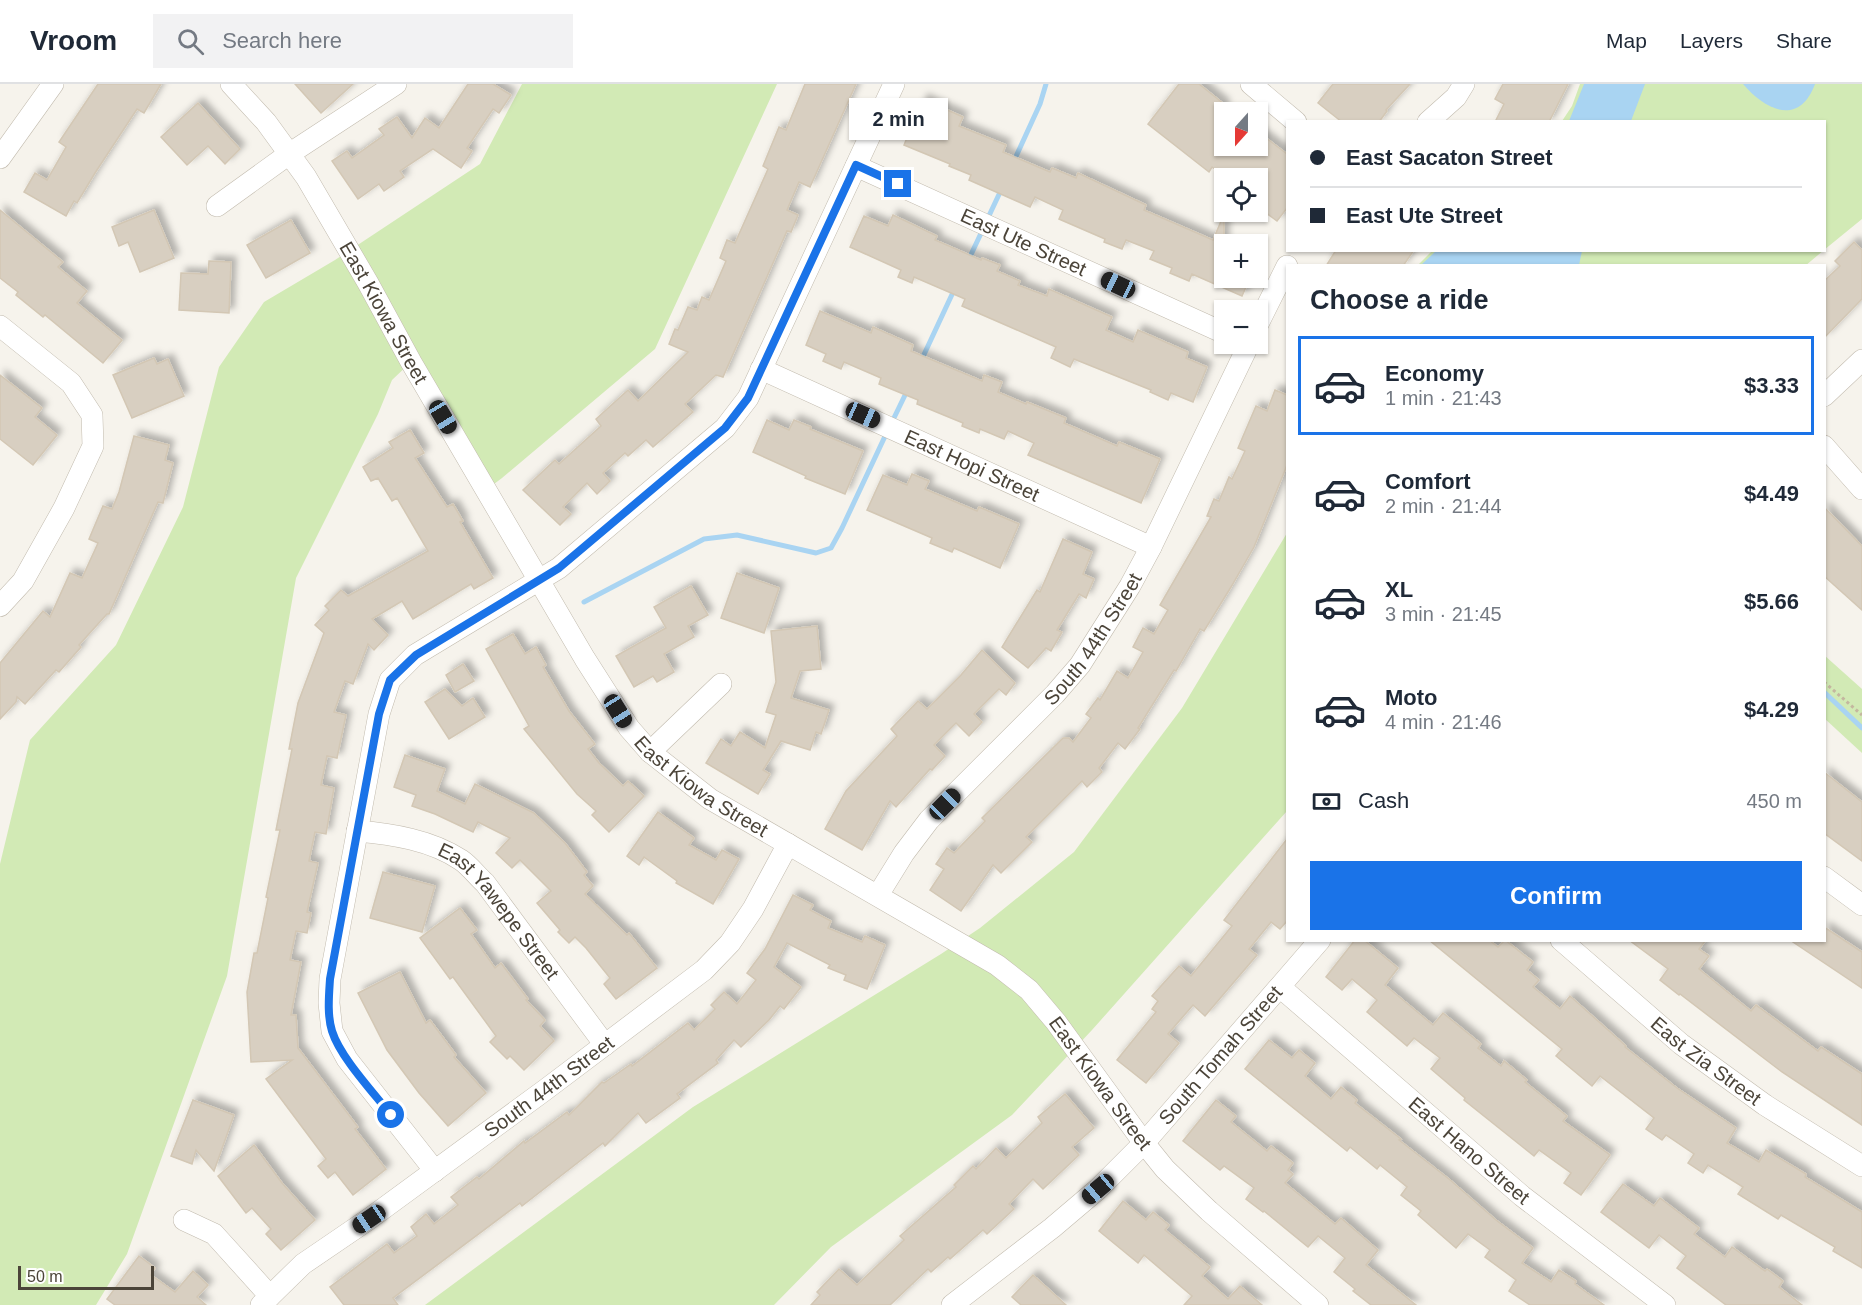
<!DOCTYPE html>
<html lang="en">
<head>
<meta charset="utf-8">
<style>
  body { margin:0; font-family:Arial,sans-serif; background:#f2f2f3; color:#1f2937; height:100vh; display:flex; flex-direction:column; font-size:22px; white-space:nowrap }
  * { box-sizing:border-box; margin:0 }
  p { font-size:20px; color:#747a83 }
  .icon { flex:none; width:33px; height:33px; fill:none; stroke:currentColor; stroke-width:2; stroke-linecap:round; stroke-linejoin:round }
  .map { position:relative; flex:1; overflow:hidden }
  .drawer { position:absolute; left:1286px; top:180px; width:540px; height:678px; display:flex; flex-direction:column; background:#fff; border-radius:0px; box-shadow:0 2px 4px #0004 }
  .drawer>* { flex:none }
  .top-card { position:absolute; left:1286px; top:36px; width:540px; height:132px; border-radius:0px; box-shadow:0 2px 4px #0004; display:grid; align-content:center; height:132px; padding:0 24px; background:#fff }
  .needle { width:39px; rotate:201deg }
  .fabs { position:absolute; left:1214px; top:18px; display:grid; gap:12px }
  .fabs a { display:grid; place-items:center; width:54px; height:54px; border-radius:0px; background:#fff; box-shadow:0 2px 4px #0004; font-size:30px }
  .scale { position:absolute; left:18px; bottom:15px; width:136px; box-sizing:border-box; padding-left:6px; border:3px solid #4b4439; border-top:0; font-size:16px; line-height:21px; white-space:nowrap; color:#4b4439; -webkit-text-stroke:4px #fff; paint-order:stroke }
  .end { position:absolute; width:27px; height:27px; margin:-14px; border:8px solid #1a73e8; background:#fff; box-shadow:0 0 0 3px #fff }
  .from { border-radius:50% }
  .bubble { position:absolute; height:42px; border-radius:0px; background:#fff; box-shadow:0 2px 4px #0004; font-size:20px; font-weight:700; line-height:42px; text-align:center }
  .car { position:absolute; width:18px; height:36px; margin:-18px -9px; border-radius:8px; box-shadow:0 0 4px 2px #0007; background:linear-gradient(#222 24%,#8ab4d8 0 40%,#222 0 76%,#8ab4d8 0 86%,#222 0) }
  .top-card b { display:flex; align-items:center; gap:21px; height:57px; font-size:22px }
  .top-card b+b { border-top:2px solid #e0e1e3 }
  .top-card i { width:15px; height:15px; background:#1f2937 }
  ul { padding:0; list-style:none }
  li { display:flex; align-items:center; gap:18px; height:99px; margin:0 12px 9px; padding:0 12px; border:3px solid transparent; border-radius:0px }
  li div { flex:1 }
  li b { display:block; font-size:22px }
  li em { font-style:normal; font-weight:700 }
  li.current { border-color:#1a73e8 }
  li>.icon { width:54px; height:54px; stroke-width:1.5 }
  h2 { padding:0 24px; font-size:27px; line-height:72px }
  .pay { display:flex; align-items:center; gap:15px; height:66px; padding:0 24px; font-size:22px }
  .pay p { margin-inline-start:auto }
  .button { display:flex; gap:12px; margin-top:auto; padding:12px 24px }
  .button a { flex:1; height:69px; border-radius:0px; background:#1a73e8; color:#fff; font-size:24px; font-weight:700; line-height:69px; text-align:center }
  header { display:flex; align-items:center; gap:36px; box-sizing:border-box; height:84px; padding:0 30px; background:#fff; border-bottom:2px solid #e0e1e3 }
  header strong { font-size:28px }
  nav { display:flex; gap:33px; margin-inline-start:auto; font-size:21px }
  .search { width:420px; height:54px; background:#f2f2f3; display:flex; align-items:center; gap:15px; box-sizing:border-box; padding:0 21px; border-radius:0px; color:#747a83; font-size:22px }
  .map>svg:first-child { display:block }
</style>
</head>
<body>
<header>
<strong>Vroom</strong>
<div class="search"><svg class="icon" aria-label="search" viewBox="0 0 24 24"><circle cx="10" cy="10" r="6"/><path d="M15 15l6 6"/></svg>Search here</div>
<nav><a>Map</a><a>Layers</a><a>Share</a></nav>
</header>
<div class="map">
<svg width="1862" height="1221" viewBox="0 0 1862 1221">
  <defs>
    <filter id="shadow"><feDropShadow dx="5" dy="-5" stdDeviation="3" flood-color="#0004"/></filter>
  </defs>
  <rect width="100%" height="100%" fill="#f6f3ec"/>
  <g fill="#d2eab5">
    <path d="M522,0H777L655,265L502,394L486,406L411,278L392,296L378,330L296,494L227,892L127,1170L96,1221H0V780L30,656L116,561L183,423L219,283L264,218L335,176L480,80Z"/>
    <path d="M1580,0H1862V135L1824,166V38L1562,37L1572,22Z"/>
    <path d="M1433,166H1824L1805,182H1417Z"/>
    <path d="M1287,449V727L1092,946L1012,1031L831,1163L774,1221H425L693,1023L941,870L980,844L1074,768L1182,624Z"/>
    <path d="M1824,571L1862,605V669L1824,634Z"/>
  </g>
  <g fill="#a9d4f2">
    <path d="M1584,0H1645L1631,37H1569Z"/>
    <path d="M1743,0H1815C1799,43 1765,26 1743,0Z"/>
    <path d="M1437,166H1582V167L1579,181H1421Z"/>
  </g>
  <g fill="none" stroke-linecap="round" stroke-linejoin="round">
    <g stroke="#a9d4f2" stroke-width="5">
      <path d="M1013,79L1040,20L1046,0"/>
      <path d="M987,136L1002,104"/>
      <path d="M968,177L983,145"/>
      <path d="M921,277L955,204"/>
      <path d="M891,340L908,305"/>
      <path d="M584,518L704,455L737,451L816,469L831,464L842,444L887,348"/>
      <path d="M1824,608L1862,644"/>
    </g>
  </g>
  <g fill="#d8cfc1" stroke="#d3c7b4" stroke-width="1.5" filter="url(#shadow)">
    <path d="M98,0H161L144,29L137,25L95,89L77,119L74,117L66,132L24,108L35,89L47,96L66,63L59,58Z"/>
    <path d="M295,0H353L321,29Z"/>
    <path d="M468,0H493L511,11L499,29L493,25L467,64L472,67L461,84L433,65L400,87L404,93L384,107L379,100L358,115L332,77L347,67L352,74L384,51L379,45L397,33L412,54L425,34L439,44Z"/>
    <path d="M805,0H856L810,103L799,98L787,126L798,131L791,148L787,147L723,293L716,291L685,320L693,328L653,363L646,356L628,372L625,369L603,389L610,397L597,410L587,399L563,423L571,430L560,441L523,406L555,376L559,380L601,342L596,335L628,306L638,317L688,268L669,260L675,245L678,246L688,223L697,226L702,213L709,216L726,177L720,174L727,156L735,159L768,85L763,82L779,43L786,46Z"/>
    <path d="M1179,0H1199L1224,20V62H1257V47L1287,70V124L1277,137L1257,122V94H1227L1212,83L1209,88L1148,40Z"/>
    <path d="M1333,0H1410L1386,26L1387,27L1379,38H1342L1318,19Z"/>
    <path d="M1503,0H1568L1549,38H1495L1504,20L1495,15Z"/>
    <path d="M923,15L963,33L959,42L1006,61L1003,68L1050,88L1052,84L1076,94L1078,89L1146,121L1144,126L1213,156L1224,130V194H1250L1242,212L1192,190L1189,197L1170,189L1172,184L1150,175L1154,167L1126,156L1122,165L1104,158L1105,155L1059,135L1063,126L1035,113L1030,123L969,96L971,91L949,82L950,80L904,61Z"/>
    <path d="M198,19L240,65L225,80L208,62L187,81L161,53Z"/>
    <path d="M0,126L63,178L58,183L87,207L77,219L122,256L103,279L45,231L43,233L16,211L18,208L0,194Z"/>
    <path d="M154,126L174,174L140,188L128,158L119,162L112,143Z"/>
    <path d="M893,131L937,152L935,156L981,176L982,174L1000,181L997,187L1020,197L1018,201L1047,212L1049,205L1112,233L1106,246L1133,258L1138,246L1188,268L1186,274L1207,283L1193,318L1171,309L1168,316L1150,308L1151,306L1074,275L1070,283L1051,274L1056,263L962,222L965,215L914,193L912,199L898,193L901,186L850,163L864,132L888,142Z"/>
    <path d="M291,136L310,169L266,194L247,161Z"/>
    <path d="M1854,158L1862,166V215L1824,254V197L1840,182L1835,177Z"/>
    <path d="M1336,166H1414L1403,182H1326Z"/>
    <path d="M209,177L231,178L229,229L179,226L181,189L208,190Z"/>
    <path d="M820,227L871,249L873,243L913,261L911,267L982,297L984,291L1002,298L998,308L1026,320L1027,318L1066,334L1064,339L1117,362L1119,358L1160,375L1141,419L1028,371L1034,359L1008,347L1004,355L980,345L979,349L962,342L963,339L917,320L918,316L879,300L881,294L844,278L841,285L823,277L826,270L806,261Z"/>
    <path d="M154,274L157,280L168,275L184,312L132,334L113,291Z"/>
    <path d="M0,291L42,324L35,333L57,351L33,381L0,355Z"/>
    <path d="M1275,306L1287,311V381L1254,463L1231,503L1204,547L1200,545L1176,587L1174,586L1138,644L1140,645L1125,665L1118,659L1099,684L1102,688L1087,703L1082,697L1026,753L1032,758L1001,789L993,781L961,827L930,806L944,785L936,780L947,764L954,769L985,737L982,734L1063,654H1069L1073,658L1091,634L1086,630L1098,614L1100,616L1117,587L1128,594L1143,568L1133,563L1143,544L1154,550L1168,526L1160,521L1211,433L1207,432L1214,415L1219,417L1229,393L1232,395L1245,367L1238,364L1256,322L1267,327Z"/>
    <path d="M767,336L789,346L794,336L811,343L810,345L863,367L845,410L805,394L806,392L753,368Z"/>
    <path d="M410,346L424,369L415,374L447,423L453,420L463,437L460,438L493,494L474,505L471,500L413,535L402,517L372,535L388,551L374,566L368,560L353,600L345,597L334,628L346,631L337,674L327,672L321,701L334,704L326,750L315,748L309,777L318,779L307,828L311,829L307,849L296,847L290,876L301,878L291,931H296L298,964L358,1043L355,1045L386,1085L353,1111L335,1088L328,1094L318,1082L326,1075L266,995L292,976L251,978L247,908L254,869H257L268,814L266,813L280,746H276L292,665H289L298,619L324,549L315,541L329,526L325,522L341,506L348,512L428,467L397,414L392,417L378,394L371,397L363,383L393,364L389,358Z"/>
    <path d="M134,352L169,361L165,376L173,379L163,419L158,418L109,530H107L79,561L81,563L59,588L56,586L25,620L17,613L16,618L0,635V579L43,527L50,533L70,489L82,494L98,459L89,455L103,422L112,425L119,408Z"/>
    <path d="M912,390L929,397L925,405L977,427L979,423L1019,440L1000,484L954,464L952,468L930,459L932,454L867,426L883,391L907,401Z"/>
    <path d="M1824,423L1862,462V526L1824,492Z"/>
    <path d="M1063,455L1092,468L1083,490L1094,495L1086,514L1079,510L1057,546L1062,548L1051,567L1046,564L1028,584L1002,563L1037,506L1040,508Z"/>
    <path d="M737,489L779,504L764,549L721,534Z"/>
    <path d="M691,502L708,531L688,542L694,553L664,570L674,588L657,598L653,592L634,603L616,572L666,544L654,523Z"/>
    <path d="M817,542L821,585L800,587L791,614L829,626L821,650L816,648L810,666L781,657L763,686L770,690L758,710L706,679L721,655L731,662L740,648L765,664L776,631L766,628L776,598L771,547Z"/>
    <path d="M513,550L525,570L536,563L546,581L543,583L569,627L595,660L588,665L599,679L623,702L628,697L644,712L609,748L592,731L596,727L577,710L524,645L529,642L486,565Z"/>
    <path d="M982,566L1015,599L1006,611L999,605L974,630L982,638L969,652L956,639L934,661L945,672L932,686L930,685L896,723L890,717L862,766L825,745L846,707L897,652L891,645L918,617L927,625L961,591Z"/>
    <path d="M463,580L474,597L455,608L446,591Z"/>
    <path d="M445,605L462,622L473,614L485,633L449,655L425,618Z"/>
    <path d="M405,671L445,685L437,707L465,720L475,700L534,729L565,759L587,788L584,791L593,802L585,810L627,851L629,849L657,884L616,915L604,900L610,894L586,864L575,853L569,859L558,848L560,846L537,819L551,807L520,776L512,784L496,769L510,754L478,738L473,748L435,730L412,722L416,711L394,703Z"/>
    <path d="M1824,688L1862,718V777L1824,749Z"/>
    <path d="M658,728L694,754L689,761L716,776L722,766L739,775L713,820L676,799L677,797L644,773L639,781L627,772Z"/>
    <path d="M1287,755V837L1280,845L1271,838L1249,865L1257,871L1205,932L1193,921L1168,950L1179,959L1146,999L1117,976L1156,928L1152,925L1158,917L1152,912L1179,882L1191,892L1232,842L1224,836Z"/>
    <path d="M383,788L435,802L422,848L370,834Z"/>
    <path d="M793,811L813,821L810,826L831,837L828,844L862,858L865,852L885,861L867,905L844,896L846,891L828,884L830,881L787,859L774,883L801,903L784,925L780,922L769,936L741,963L734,956L716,976L718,979L677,1010L680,1014L646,1039L638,1029L605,1062L603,1059L522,1122L520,1119L393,1214L398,1221H344L330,1203L387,1160L394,1169L417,1152L411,1143L426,1130L434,1140L458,1121L451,1113L477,1093L479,1095L524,1057L525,1059L567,1028L569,1031L602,998L604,999L631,980L632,982L688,939L694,946L715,925L711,921L724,908L737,920L756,896L747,889L765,865Z"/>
    <path d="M460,824L477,846L471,850L495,884L501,879L528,915L526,916L545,936L540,942L554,957L524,986L510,972L507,975L490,958L496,952L453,893L450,895L420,854Z"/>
    <path d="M1824,843L1862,868V904L1790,856H1824Z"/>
    <path d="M1355,856H1364L1398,884L1385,901L1433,941L1443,929L1481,960L1478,964L1501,982L1504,977L1527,996L1525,998L1567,1032L1563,1037L1610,1071L1581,1111L1564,1099L1571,1089L1539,1066L1534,1072L1464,1016L1465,1014L1431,985L1440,974L1414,954L1407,962L1367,928L1377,916L1352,895L1342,906L1326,893Z"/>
    <path d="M1429,856H1489L1498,863L1505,856L1533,878L1527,886L1539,896L1533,903L1560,925L1570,912L1626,962L1625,963L1677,1004L1736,1044L1727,1059L1759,1078L1766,1066L1806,1090L1805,1093L1862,1128V1184L1833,1167L1835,1163L1781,1131L1778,1135L1738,1110L1743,1103L1708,1081L1703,1089L1688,1079L1694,1070L1666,1051L1662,1056L1646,1045L1654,1034L1600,992L1592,1002L1556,972L1562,965Z"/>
    <path d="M1629,856H1706L1699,865L1709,872L1699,885L1751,927L1756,921L1818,967L1821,963L1862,990V1041L1782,988L1680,910L1679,911L1660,896L1668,885Z"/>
    <path d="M400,888L426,939L430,936L456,971L454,973L486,1009L448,1042L419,1009L387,966L358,909Z"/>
    <path d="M1269,956L1292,974L1299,966L1315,979L1305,992L1331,1015L1341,1003L1357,1016L1355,1019L1401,1055L1399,1056L1449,1095L1496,1136L1533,1164L1522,1179L1551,1198L1559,1186L1576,1197L1575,1200L1604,1221H1530L1509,1207L1516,1196L1485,1173L1490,1166L1468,1150L1456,1164L1418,1131L1421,1127L1401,1111L1407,1103L1380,1081L1377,1085L1350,1063L1347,1067L1245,985Z"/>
    <path d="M1065,1010L1094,1044L1072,1063L1079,1071L1043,1105L1033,1095L1009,1120L1014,1125L987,1150L983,1146L950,1175L948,1173L931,1188L928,1185L890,1221H811L820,1211L817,1208L839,1185L857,1201L904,1156L900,1152L956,1103L954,1101L973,1082L976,1085L996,1064L1006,1074L1042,1039L1038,1033Z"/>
    <path d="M193,1016L234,1031L214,1087L196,1066L192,1080L171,1072Z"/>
    <path d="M1216,1016L1236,1032L1231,1038L1267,1067L1271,1062L1293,1079L1288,1086L1293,1090L1285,1099L1335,1140L1341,1134L1378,1166L1366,1181L1416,1221H1371L1353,1207L1355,1205L1334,1188L1345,1174L1318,1152L1308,1163L1264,1127L1263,1128L1246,1115L1254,1104L1224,1082L1220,1086L1183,1057Z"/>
    <path d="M254,1061L282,1099L315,1136L281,1166L266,1150L271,1145L252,1124L246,1129L218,1092Z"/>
    <path d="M1623,1100L1654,1122L1660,1114L1699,1144L1694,1150L1725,1173L1732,1163L1765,1187L1767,1185L1783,1197L1779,1203L1802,1221H1726L1677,1184L1686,1172L1659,1151L1649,1164L1601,1128Z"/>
    <path d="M1123,1117L1146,1136L1153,1128L1169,1141L1165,1146L1210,1183L1202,1192L1228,1215L1240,1202L1262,1221H1184L1192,1212L1144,1171L1138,1179L1099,1147Z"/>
    <path d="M139,1172L155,1184L151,1191L175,1208L193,1187L208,1201L197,1213L206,1221H115L107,1215Z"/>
    <path d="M1033,1191L1066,1221H1021L1012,1213Z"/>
  </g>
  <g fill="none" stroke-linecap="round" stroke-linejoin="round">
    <defs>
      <g id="minor">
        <path id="s1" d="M231,0L266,38L306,93L368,199L411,278L585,575L629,644L650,668L710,715L997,881L1029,906L1056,938L1144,1059L1165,1085L1209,1127L1318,1221"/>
        <path d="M1251,0L1296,38"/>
        <path d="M1428,38L1456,13L1464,0"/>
        <path d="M0,74L53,0"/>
        <path id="s2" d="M856,82L1224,249"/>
        <path d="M217,122L289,70L396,0"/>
        <path d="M0,242L71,299L92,331L93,362L64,424L23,497L0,522"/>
        <path d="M1257,242L1287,182"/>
        <path id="s3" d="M761,285L1151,463"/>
        <path d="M1824,312L1862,276"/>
        <path d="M1824,362L1862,405"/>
        <path d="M650,668L721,600"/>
        <path id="s4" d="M357,747C392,750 431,756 461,776C470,782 477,792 485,799L605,961"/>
        <path d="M1824,793L1862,821"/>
        <path id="s5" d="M878,811L904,769L929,736L1055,610L1080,581L1130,502L1151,463L1249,260"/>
        <path id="s6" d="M1561,856L1681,960L1765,1021L1862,1082"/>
        <path id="s7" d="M1280,903L1522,1112L1665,1221"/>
        <path d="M435,1087L347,975L332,947L329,919L330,895L379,630L390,596L415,571L559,484L725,344L748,314L894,0"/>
        <path d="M184,1136L214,1150L270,1212"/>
        <path id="s8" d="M261,1221L303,1180L369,1135L545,1006L704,886L730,859L753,825L788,760"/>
        <path id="s9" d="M952,1221L1052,1144L1098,1105L1144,1059L1320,856"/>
      </g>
    </defs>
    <use href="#minor" stroke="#c2bbae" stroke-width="22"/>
    <path stroke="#c4b79f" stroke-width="3" stroke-dasharray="3 3" stroke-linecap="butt" d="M1824,598L1862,631"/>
    <use href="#minor" stroke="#fff" stroke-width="21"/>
  </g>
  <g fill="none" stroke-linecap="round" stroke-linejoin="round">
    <path stroke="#1a73e8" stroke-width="8" d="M391,1031C373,1008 340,973 332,947C327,931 329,911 330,895L379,630L390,596L416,571L559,484L725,344L748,314L856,81L898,100"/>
  </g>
  <g text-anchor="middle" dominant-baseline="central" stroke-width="4.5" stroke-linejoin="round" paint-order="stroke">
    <g font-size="20" fill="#4b4439" stroke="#fff">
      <text stroke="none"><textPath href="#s2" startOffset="184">East Ute Street</textPath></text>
      <text stroke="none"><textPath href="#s1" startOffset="276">East Kiowa Street</textPath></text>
      <text stroke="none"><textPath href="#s3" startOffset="232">East Hopi Street</textPath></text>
      <text stroke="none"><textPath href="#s5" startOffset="336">South 44th Street</textPath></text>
      <text stroke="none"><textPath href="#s1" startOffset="852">East Kiowa Street</textPath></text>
      <text stroke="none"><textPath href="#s4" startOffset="172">East Yawepe Street</textPath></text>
      <text stroke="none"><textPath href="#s9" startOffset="368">South Tomah Street</textPath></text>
      <text stroke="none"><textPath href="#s6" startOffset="189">East Zia Street</textPath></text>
      <text stroke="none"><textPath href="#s1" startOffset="1356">East Kiowa Street</textPath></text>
      <text stroke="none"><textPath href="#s8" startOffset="362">South 44th Street</textPath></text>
      <text stroke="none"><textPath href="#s7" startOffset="250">East Hano Street</textPath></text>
    </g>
  </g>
</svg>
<div class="fabs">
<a><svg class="needle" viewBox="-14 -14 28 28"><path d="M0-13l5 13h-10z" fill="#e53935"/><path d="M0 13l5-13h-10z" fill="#747a83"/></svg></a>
<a><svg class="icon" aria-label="locate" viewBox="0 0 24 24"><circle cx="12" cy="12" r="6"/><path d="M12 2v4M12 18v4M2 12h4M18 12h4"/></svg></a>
<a>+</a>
<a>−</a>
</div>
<div class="scale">50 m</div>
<i class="end from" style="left:391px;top:1031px"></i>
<i class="end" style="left:898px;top:100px"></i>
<div class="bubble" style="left:849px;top:14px;width:99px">2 min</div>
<i class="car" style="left:1118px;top:201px;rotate:295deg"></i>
<i class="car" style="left:863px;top:331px;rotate:114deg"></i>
<i class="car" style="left:443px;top:333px;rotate:149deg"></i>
<i class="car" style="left:618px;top:627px;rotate:148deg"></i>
<i class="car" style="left:945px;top:720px;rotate:45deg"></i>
<i class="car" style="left:1098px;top:1105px;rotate:230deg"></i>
<i class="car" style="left:369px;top:1135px;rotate:236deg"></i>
<div class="top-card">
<b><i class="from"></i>East Sacaton Street</b>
<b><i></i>East Ute Street</b>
</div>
<section class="drawer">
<h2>Choose a ride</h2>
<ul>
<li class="current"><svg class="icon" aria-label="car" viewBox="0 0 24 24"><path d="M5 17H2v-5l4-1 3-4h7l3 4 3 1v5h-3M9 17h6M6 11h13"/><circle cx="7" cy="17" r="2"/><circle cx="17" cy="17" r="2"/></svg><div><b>Economy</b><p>1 min · 21:43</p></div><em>$3.33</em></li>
<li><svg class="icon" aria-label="car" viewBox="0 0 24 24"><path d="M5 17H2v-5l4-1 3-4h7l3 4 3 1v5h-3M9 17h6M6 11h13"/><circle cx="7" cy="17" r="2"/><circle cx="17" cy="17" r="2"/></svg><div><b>Comfort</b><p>2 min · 21:44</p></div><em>$4.49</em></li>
<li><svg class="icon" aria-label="car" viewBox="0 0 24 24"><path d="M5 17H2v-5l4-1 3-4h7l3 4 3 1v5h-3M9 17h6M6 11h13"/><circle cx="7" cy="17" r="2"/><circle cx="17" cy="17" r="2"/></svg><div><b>XL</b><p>3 min · 21:45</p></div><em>$5.66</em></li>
<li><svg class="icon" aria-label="car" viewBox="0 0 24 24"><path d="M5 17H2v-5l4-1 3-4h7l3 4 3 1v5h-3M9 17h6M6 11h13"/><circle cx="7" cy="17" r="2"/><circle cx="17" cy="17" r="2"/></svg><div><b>Moto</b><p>4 min · 21:46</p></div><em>$4.29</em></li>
</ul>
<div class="pay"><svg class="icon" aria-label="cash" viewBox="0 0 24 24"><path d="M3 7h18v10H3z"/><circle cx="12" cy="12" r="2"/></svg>Cash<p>450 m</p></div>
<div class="button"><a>Confirm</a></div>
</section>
</div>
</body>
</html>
